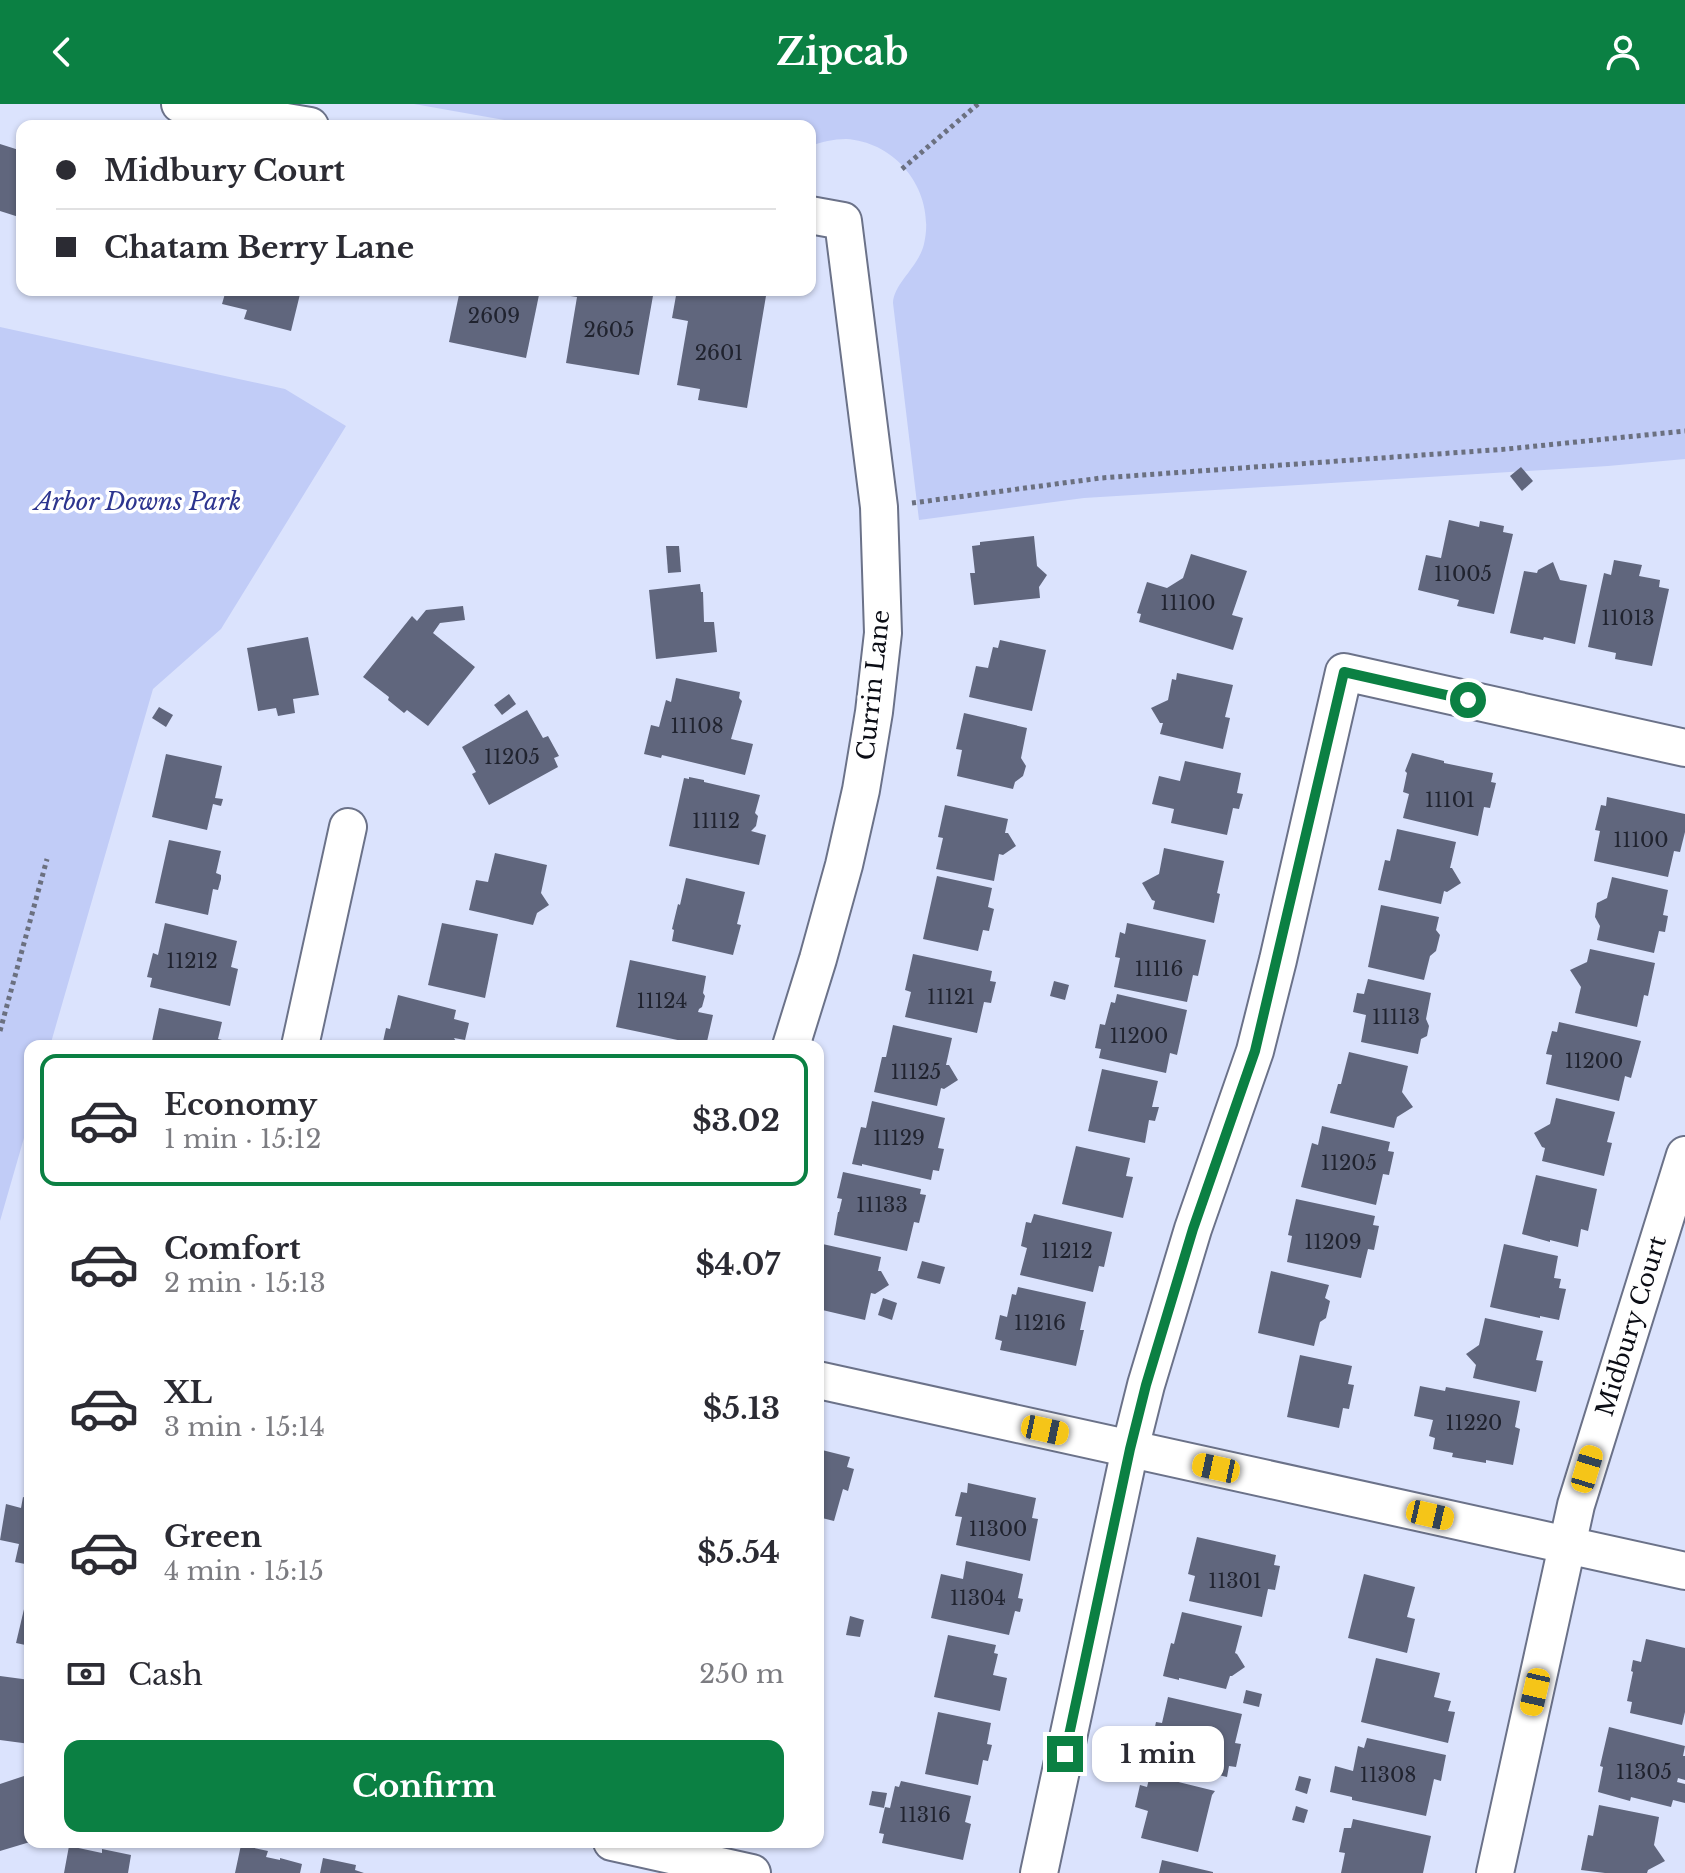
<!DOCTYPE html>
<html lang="en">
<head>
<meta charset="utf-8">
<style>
  body { margin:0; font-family:"Libre Baskerville",serif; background:#f7f7f7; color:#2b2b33; height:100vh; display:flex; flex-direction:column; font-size:30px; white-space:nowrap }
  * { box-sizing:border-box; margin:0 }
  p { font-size:26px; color:#7c7c81 }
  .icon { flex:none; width:44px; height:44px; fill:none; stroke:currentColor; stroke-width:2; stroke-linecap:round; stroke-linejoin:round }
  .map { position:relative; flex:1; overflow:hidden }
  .drawer { position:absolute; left:24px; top:936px; width:800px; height:808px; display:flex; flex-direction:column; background:#fff; border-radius:16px; box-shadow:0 2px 6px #0004 }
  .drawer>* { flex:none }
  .top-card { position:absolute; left:16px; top:16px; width:800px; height:176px; border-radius:16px; box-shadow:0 2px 6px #0004; display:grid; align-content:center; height:176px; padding:0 40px; background:#fff }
  .end { position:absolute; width:36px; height:36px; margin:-18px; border:10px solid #0b8043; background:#fff; box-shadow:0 0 0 4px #fff }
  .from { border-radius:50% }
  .bubble { position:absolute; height:56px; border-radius:16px; background:#fff; box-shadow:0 2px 6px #0004; font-size:26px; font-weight:700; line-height:56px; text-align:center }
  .car { position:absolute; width:24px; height:48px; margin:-24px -12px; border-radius:10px; box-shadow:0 0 6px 2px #0007; background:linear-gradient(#f5c518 24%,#345 0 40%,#f5c518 0 76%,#345 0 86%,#f5c518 0) }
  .top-card b { display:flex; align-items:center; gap:28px; height:76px; font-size:30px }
  .top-card b+b { border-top:2px solid #e1e1e2 }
  .top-card i { width:20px; height:20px; background:#2b2b33 }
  ul { padding:14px 0 0; list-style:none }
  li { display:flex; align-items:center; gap:24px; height:132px; margin:0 16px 12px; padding:0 24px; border:4px solid transparent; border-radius:16px }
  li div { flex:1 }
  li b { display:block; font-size:30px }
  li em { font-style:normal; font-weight:700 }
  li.active { border-color:#0b8043 }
  li>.icon { width:72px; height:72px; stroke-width:1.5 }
  .pay { display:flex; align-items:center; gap:20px; height:88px; padding:0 40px; font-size:30px }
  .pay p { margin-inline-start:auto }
  .cta { display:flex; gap:16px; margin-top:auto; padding:16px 40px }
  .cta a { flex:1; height:92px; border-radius:16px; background:#0b8043; color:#fff; font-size:32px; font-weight:700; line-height:92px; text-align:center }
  header { display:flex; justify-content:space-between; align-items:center; height:104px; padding:0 40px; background:#0b8043; color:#fff; font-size:36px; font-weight:700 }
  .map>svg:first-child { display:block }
</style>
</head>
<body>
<header><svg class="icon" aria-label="back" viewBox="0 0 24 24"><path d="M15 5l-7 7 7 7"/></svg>Zipcab<svg class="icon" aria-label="person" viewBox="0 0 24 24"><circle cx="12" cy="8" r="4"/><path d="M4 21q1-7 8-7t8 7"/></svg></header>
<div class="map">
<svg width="1685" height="1769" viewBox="0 0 1685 1769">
  <rect width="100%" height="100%" fill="#dbe3fd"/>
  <g fill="#c1ccf7">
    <path d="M414,0H1685V355L1608,362L1084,394L919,416L893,199C894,179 918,164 924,140C936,89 898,38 846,35C833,35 822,38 810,42V22H538Z"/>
    <path d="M0,223L285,285L346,322L221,525L153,585L50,942H30V1013L0,1117Z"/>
  </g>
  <g fill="#60667d">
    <path d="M0,40L22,47V114L0,107Z"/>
    <path d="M226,186H301L291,227L244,215L247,206L222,200Z"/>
    <path d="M460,186H540L526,254L449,238Z"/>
    <path d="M565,186H654L639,271L566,259L577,193L564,191Z"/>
    <path d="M677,186H767L747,304L698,296L700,285L677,281L688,217L672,214Z"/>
    <path d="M1521,363L1533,377L1522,387L1510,372Z"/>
    <path d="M1449,416L1479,423L1480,417L1504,422L1503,428L1513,430L1494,510L1457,502L1459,496L1418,486L1426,451L1441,454Z"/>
    <path d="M1034,432L1037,462L1047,471L1039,483L1040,494L974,501L970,469H975L972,442L980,441V438Z"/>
    <path d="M666,442H679L681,468L668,469Z"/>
    <path d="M1191,450L1247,467L1232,511L1243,514L1233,546L1139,518L1141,510L1137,509L1147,478L1167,484L1183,474Z"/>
    <path d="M1614,456L1642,461L1639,472L1660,476L1659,483L1669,485L1652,562L1615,555L1616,549L1588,543L1604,469L1611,471Z"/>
    <path d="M1553,458L1560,476L1587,481L1575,540L1544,533L1543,536L1510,529L1524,467L1537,469L1538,466Z"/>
    <path d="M700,480L701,488H703L704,518H714L717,548L656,555L649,486Z"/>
    <path d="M463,502L465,516L440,519L433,529L475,563L428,622L407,606L404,609L388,596L389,593L363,573L412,512L417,517L426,506Z"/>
    <path d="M308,533L319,591L293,595L295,609L278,612L276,604L258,607L247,544Z"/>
    <path d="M1000,536L1046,546L1032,607L969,593L976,562L988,564L993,543L998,544Z"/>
    <path d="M1177,569L1233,581L1225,613L1230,614L1223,645L1160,630L1163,619H1160L1151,604L1168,596L1172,575L1176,576Z"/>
    <path d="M676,574L740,588L739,594L742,597L731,635L753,640L745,671L662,651L661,654L644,650L651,621L659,623L666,596L671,598Z"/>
    <path d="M509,590L516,600L502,611L494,601Z"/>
    <path d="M159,603L173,611L166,623L152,614Z"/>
    <path d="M527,606L543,634L548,632L559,652L554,654L558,663L489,701L472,670L476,668L462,643Z"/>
    <path d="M964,609L1027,624L1021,654L1026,662L1023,672L1015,678L1013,685L957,672L962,646L956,645Z"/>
    <path d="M1412,649L1444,657V659L1493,669L1491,678L1496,679L1490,704L1484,703L1478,732L1403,714L1409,690L1403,688L1407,669L1405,667Z"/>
    <path d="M166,650L222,662L215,694L223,695L221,702L213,700L207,726L152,713Z"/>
    <path d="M1185,657L1241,669L1237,689L1243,690L1239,705L1233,704L1227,731L1171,719L1174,705L1152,700L1159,672L1180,677Z"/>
    <path d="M689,673L704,676V678L760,691L755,709L758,712L756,722L751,727L766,731L759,761L669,742L684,674L689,675Z"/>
    <path d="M1607,693L1685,710V728L1680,748L1674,747L1668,773L1594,757L1600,727L1595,726L1601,701L1606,702Z"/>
    <path d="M945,701L1008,715L1005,729H1008L1016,742L1003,751L999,750L994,777L936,765L943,734L938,733Z"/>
    <path d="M1397,725L1456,738L1450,764H1452L1461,779L1447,788L1444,787L1441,800L1378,786L1385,756L1390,757Z"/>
    <path d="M169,736L221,747L216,769L221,771V775L218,786L213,785L208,811L155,799Z"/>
    <path d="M1164,744L1224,757L1217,789L1220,790L1214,819L1153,805L1155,797L1152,796L1142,779L1159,770Z"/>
    <path d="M495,749L547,761L541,789L549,801L537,809L533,821L469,806L476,776L488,778Z"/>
    <path d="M937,772L992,784L988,803L994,805L989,827L983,826L978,847L923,835Z"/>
    <path d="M1612,773L1668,786L1663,811L1668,812L1665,828L1659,827L1654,849L1597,836L1600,822L1595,813L1597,799L1607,794Z"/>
    <path d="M686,774L745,788L737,820L741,821L733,851L672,837L674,826L672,825L678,800L680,801Z"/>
    <path d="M1381,801L1439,813L1436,826L1440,831L1436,847L1430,852L1424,876L1368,863Z"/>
    <path d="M165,819L237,837L231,863L238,865L230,902L150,883L152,874L147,873L153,849L158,851Z"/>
    <path d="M442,819L498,830L485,894L428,881Z"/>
    <path d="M1127,819L1206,836L1198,872L1193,871L1187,898L1114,883L1120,854L1115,853L1120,828L1125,830Z"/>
    <path d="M1590,845L1655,859L1648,892L1644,891L1637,923L1575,909L1581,883L1570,866L1587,858Z"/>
    <path d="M913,850L992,867L990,877L996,878L991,899L984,898L977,929L905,913L911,888L905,886Z"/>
    <path d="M630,856L706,872L703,889L705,892L702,903L699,905L698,908L713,911L706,942L616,923Z"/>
    <path d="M1368,875L1431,889L1426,915L1429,922L1427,932L1421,935L1418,950L1361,938L1366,911L1353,908L1357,889L1364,890Z"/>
    <path d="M1054,877L1069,881L1065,896L1050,892Z"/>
    <path d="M1117,890L1187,906L1177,951L1170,949L1166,969L1099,954L1101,945L1095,944L1100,920L1105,921L1111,898L1115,899Z"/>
    <path d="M398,891L456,906L454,915L469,919L465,936L454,934L459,942H382L386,924L390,925Z"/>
    <path d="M159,904L222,918L218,935L226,937L224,942H151Z"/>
    <path d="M1559,918L1641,937L1631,974L1625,972L1619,997L1546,980L1552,951L1546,950L1552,927L1557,928Z"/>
    <path d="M893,921L952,934L946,961H949L958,976L944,985L941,984L937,1002L874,988L882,953H886Z"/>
    <path d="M1349,948L1408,962L1402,988L1413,1003L1397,1013L1394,1024L1330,1009L1338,980H1341Z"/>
    <path d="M1102,965L1158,977L1152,1003H1159L1155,1017L1149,1016L1145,1039L1088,1027Z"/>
    <path d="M1556,994L1615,1008L1607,1038L1612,1039L1604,1072L1542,1057L1545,1044L1542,1043L1534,1029L1550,1020Z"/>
    <path d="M872,997L945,1014L938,1044L944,1045L939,1067L933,1066L931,1076L862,1060V1062L852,1060L861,1023L866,1024Z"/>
    <path d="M1322,1022L1390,1038L1388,1047L1394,1048L1389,1071L1383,1070L1376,1101L1301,1083L1312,1039L1318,1041Z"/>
    <path d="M1076,1042L1130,1054L1126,1072L1133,1073L1123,1114L1062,1100Z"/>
    <path d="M843,1068L921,1085L920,1090L926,1091L919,1119L914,1118L907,1147L834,1131L838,1108H839L842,1095L837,1094Z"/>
    <path d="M1536,1071L1597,1085L1588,1127L1581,1125L1578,1143L1550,1136V1138L1522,1130Z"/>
    <path d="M1296,1095L1375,1112L1373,1121L1379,1122L1374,1146L1368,1145L1361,1174L1287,1158L1292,1132L1288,1131Z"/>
    <path d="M1034,1110L1112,1128L1104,1163L1099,1162L1093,1188L1020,1171L1027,1144L1021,1142L1026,1118L1031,1119Z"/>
    <path d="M818,1139L881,1153L878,1167H881L889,1181L875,1190L871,1189L865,1216L818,1205Z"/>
    <path d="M1504,1140L1558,1152L1554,1174L1561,1175L1559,1184L1566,1185L1559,1216L1540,1212V1214L1490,1203Z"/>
    <path d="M922,1157L945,1163L940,1180L917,1174Z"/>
    <path d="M1271,1167L1329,1181L1325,1194L1330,1197L1326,1214L1320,1218L1314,1242L1258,1229Z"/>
    <path d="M1018,1183L1086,1198L1080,1226H1084L1076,1262L1000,1246L1002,1237L995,1235L1000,1211L1007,1213L1012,1190L1016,1191Z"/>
    <path d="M883,1194L897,1199L892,1216L878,1211Z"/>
    <path d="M1485,1214L1543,1227L1536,1256L1543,1257L1536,1288L1473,1274L1476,1261L1466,1250L1479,1241Z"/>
    <path d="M1300,1251L1352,1262L1348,1280L1354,1281L1349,1305L1343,1304L1339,1324L1287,1313Z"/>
    <path d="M1420,1282L1445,1287L1446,1283L1520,1297L1515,1323L1520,1325L1513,1361L1486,1356V1359L1452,1353L1453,1349L1433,1345L1435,1334L1429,1332L1433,1316L1414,1312Z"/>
    <path d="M818,1345L850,1353L847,1363L854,1365L848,1387L843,1385L834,1417L818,1413Z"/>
    <path d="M968,1379L1036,1394L1032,1414L1038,1415L1030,1457L956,1441L962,1413L955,1412L961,1388L967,1389Z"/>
    <path d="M23,1393L30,1395V1461L15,1458L19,1440L0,1436L6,1400L21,1404Z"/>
    <path d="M1197,1433L1276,1451L1274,1461L1280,1462L1275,1486L1268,1485L1262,1513L1189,1497L1195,1472L1188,1470Z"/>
    <path d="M966,1457L1023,1470L1018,1494L1023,1495L1020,1508L1015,1507L1009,1531L931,1514L941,1470L963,1475Z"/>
    <path d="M1364,1470L1415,1483L1407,1513L1415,1515L1407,1549L1348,1534Z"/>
    <path d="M29,1484H30V1542L16,1539Z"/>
    <path d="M1182,1508L1242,1522L1235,1549L1237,1550L1245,1563L1232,1572H1230L1226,1585L1179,1574V1576L1163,1572L1171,1539L1174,1540Z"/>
    <path d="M850,1512L864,1516L860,1533L846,1531Z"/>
    <path d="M948,1531L996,1541L994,1549L998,1550L993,1571L1007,1574L1000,1607L934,1593Z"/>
    <path d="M1646,1535L1685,1544V1608L1682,1621L1630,1609L1632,1598L1627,1597L1633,1568L1631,1567L1633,1556L1641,1558Z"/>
    <path d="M1376,1554L1440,1569L1434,1593L1451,1597L1448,1607L1455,1608L1448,1639L1361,1618Z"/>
    <path d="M0,1572L30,1576V1640L0,1636Z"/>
    <path d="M1246,1586L1262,1590L1259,1603L1243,1599Z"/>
    <path d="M1168,1593L1242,1610L1235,1639L1241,1640L1236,1663L1229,1662L1227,1673L1158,1657V1658L1148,1656L1156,1618L1162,1619Z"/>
    <path d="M938,1608L991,1619L987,1640L992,1641L988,1657L983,1656L978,1681L925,1670Z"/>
    <path d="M1609,1623L1685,1642L1683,1652H1685V1676L1678,1674L1677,1678L1685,1680V1699L1673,1696L1671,1703L1631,1693L1630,1697L1598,1688L1603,1663L1600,1662Z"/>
    <path d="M1367,1634L1446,1651L1441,1677L1434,1675L1426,1712L1352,1696V1693L1330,1688L1335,1662L1353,1667L1358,1642L1364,1644Z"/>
    <path d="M30,1670V1738L0,1747V1680Z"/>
    <path d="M1150,1671L1215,1687L1212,1691L1198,1748L1141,1734L1148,1707L1135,1703L1140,1681L1147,1683Z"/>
    <path d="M1299,1672L1311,1675L1307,1690L1295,1686Z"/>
    <path d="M901,1677L971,1692L965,1718L971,1720L963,1756L882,1739L884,1730L879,1729L885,1703L890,1704L895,1682L899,1683Z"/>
    <path d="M872,1687L887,1689L884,1704L869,1701Z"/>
    <path d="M1599,1701L1659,1713L1654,1741L1665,1757L1648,1766L1647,1769H1605L1581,1766L1588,1731L1593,1732Z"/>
    <path d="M1296,1702L1308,1706L1304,1719L1292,1716Z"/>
    <path d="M1353,1715L1431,1732L1423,1769H1341L1345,1749L1339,1748L1344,1724H1351Z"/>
    <path d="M241,1741L268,1747L266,1753L280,1756V1754L302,1760L300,1769H235Z"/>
    <path d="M69,1742L102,1749V1745L131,1751L128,1769H64Z"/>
    <path d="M323,1754L356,1761L355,1766L364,1769H320Z"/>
    <path d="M1162,1756L1213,1768V1769H1159Z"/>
  </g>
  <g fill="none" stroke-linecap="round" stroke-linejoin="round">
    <defs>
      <g id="street">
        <path d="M180,0L310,22"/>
        <path d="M300,942L348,723"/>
        <path d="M791,942L818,855L844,761L861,686L874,608L883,529L879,403L843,117L810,111"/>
        <path d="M818,1276L1685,1467"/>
        <path d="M612,1738L752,1769"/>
        <path d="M1039,1769L1130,1345L1146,1281L1193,1125L1255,947L1278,856L1344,568L1685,644"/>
        <path d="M1495,1769L1576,1401L1685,1051"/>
      </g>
    </defs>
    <use href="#street" stroke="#6b7289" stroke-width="40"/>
    <g stroke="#6b7080" stroke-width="5" stroke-dasharray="4 4" stroke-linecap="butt">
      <path d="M902,65L978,0"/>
      <path d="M912,399L1101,374L1507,345L1685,327"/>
      <path d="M0,927L47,755"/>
    </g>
    <use href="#street" stroke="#fff" stroke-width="36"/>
  </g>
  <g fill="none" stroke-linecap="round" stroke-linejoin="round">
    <path stroke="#0b8043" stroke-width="10" d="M1065,1650L1130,1345L1146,1281L1193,1125L1255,947L1344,568L1468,596"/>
  </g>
  <g text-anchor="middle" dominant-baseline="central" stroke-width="7" stroke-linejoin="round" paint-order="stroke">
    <g font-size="20" fill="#20232f">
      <text x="494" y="212">2609</text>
      <text x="609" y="226">2605</text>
      <text x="719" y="249">2601</text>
      <text x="1463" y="470">11005</text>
      <text x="1188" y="499">11100</text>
      <text x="1628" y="514">11013</text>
      <text x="697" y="622">11108</text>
      <text x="512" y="653">11205</text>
      <text x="1450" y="696">11101</text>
      <text x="716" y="717">11112</text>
      <text x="1641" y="736">11100</text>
      <text x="192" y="857">11212</text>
      <text x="1159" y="865">11116</text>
      <text x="951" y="893">11121</text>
      <text x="662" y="897">11124</text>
      <text x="1396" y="913">11113</text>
      <text x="1139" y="932">11200</text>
      <text x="1594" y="957">11200</text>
      <text x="916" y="968">11125</text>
      <text x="899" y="1034">11129</text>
      <text x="1349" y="1059">11205</text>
      <text x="882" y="1101">11133</text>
      <text x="1333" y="1138">11209</text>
      <text x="1067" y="1147">11212</text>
      <text x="1040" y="1219">11216</text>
      <text x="1474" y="1319">11220</text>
      <text x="998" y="1425">11300</text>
      <text x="1235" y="1477">11301</text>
      <text x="978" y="1494">11304</text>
      <text x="1644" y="1668">11305</text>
      <text x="1388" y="1671">11308</text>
      <text x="925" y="1711">11316</text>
    </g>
    <g font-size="24" font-style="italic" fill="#2d358f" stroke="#fff">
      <text x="138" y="397">Arbor Downs Park</text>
    </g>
    <g font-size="24" fill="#0b0d15" stroke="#fff">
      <text transform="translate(873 581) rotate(-84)">Currin Lane</text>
      <text transform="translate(1631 1222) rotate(-73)">Midbury Court</text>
    </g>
  </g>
</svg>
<i class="end from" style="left:1468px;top:596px"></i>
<i class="end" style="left:1065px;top:1650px"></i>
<div class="bubble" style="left:1092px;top:1622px;width:132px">1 min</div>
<i class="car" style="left:1045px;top:1326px;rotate:102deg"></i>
<i class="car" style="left:1216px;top:1364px;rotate:282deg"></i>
<i class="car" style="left:1587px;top:1365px;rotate:17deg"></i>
<i class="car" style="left:1430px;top:1411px;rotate:103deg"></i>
<i class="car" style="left:1535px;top:1588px;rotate:193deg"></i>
<div class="top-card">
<b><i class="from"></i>Midbury Court</b>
<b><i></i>Chatam Berry Lane</b>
</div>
<section class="drawer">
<ul>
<li class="active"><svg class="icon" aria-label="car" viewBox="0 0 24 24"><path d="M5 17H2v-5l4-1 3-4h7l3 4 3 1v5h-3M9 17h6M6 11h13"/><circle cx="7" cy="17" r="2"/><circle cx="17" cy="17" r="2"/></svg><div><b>Economy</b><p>1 min · 15:12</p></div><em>$3.02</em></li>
<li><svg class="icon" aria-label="car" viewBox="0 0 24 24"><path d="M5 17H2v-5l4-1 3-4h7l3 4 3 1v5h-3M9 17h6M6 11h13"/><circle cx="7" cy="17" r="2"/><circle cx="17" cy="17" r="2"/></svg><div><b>Comfort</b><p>2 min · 15:13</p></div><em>$4.07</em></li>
<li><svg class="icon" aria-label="car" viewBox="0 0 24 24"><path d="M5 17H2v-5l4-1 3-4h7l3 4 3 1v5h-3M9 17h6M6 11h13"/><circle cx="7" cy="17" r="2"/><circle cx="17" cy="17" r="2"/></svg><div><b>XL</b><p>3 min · 15:14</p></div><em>$5.13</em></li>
<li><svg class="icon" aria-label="car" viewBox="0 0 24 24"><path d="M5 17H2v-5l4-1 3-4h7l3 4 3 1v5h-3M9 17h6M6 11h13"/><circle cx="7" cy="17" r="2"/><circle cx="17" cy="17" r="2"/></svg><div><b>Green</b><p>4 min · 15:15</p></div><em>$5.54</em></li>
</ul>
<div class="pay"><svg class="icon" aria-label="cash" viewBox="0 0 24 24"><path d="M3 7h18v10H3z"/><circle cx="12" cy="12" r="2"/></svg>Cash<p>250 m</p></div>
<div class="cta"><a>Confirm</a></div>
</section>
</div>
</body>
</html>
